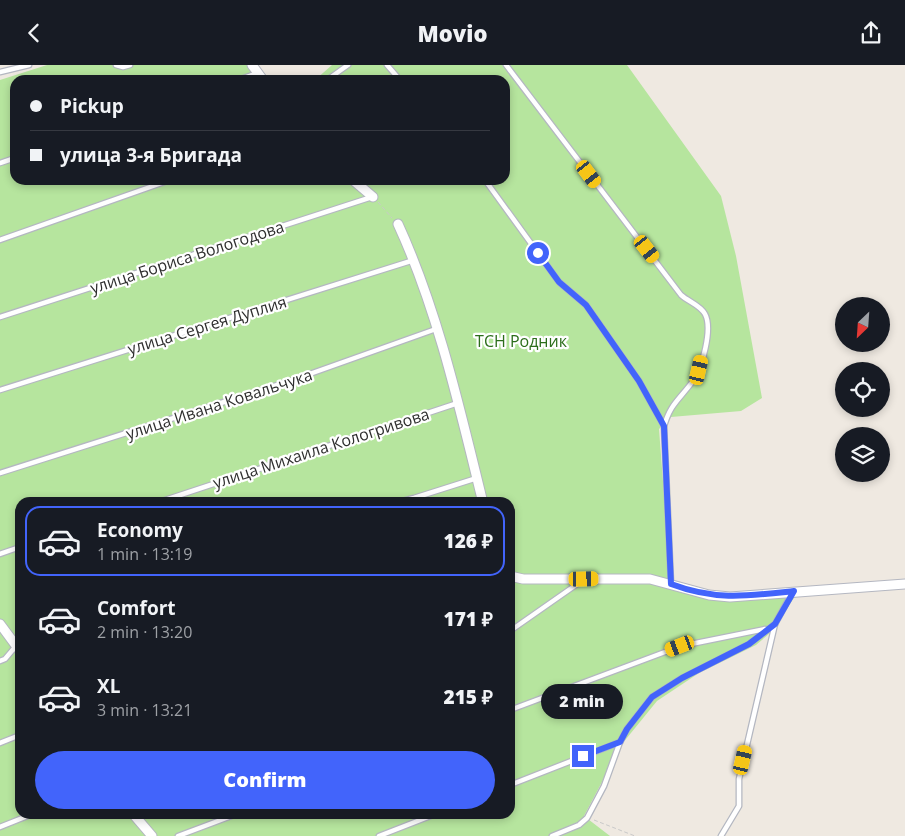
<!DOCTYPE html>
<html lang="en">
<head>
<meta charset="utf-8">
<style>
  body { margin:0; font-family:"Open Sans",sans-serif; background:#242831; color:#f1f3f6; height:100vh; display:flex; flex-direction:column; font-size:19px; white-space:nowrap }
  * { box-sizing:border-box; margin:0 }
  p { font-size:16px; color:#9ea1a6 }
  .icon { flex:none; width:28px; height:28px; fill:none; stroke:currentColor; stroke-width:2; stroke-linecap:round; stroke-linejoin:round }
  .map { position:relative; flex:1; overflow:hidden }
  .panel { position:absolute; left:15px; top:432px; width:500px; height:322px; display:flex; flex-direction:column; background:#171b24; border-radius:15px; box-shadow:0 2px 8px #0003 }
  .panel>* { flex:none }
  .banner { position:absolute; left:10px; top:10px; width:500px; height:110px; border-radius:15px; box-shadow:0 2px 8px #0003; display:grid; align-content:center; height:110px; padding:0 20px; background:#171b24 }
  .needle { width:32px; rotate:205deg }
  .buttons { position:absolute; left:835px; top:232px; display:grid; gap:10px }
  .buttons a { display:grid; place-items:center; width:55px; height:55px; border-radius:50%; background:#171b24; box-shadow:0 2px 8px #0003; font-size:25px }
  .end { position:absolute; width:22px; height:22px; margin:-11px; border:6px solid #4264fb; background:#fff; box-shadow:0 0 0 2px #fff }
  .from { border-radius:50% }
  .bubble { position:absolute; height:35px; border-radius:18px; background:#171b24; box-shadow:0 2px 8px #0003; font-size:16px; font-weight:800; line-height:35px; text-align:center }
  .car { position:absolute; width:15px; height:30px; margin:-15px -8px; border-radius:6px; box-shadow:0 0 4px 1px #0007; background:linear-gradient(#f5c518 24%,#345 0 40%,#f5c518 0 76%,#345 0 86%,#f5c518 0) }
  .banner b { display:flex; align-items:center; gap:18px; height:48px; font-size:19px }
  .banner b+b { border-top:1px solid #363941 }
  .banner i { width:12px; height:12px; background:#f1f3f6 }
  ul { padding:9px 0 0; list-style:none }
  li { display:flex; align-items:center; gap:15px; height:70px; margin:0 10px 8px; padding:0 10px; border:2px solid transparent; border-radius:15px }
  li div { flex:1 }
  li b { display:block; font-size:19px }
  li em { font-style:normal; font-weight:800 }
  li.active { border-color:#4264fb }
  li>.icon { width:45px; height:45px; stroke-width:1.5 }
  .primary-button { display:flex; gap:10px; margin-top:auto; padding:10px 20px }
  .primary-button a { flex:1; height:58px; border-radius:30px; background:#4264fb; color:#fff; font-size:20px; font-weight:800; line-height:58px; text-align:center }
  header { display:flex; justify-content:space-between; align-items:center; height:65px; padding:0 20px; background:#171b24; font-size:22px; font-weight:800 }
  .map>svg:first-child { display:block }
</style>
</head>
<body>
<header><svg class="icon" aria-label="back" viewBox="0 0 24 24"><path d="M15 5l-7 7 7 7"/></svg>Movio<svg class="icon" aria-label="share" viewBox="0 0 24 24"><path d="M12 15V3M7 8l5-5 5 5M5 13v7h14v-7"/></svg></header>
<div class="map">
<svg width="905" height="771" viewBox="0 0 905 771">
  <rect width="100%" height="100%" fill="#efe9e1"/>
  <path fill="#b6e59e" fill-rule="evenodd" d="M47,0H257L268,15H15V115H505V15H315L332,0H627L721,131L736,191L762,333L741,346L671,352L659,364L671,522L723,534L796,530L770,568L756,580L699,608L657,636L622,679L584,751L610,771H0V15ZM20,438H510V750H20Z"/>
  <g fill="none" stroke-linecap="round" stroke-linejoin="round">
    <defs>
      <g id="service">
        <path d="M116,0L123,2L130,0"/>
        <path d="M387,0L400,15"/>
        <path d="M506,0L681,230C689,237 700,240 705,249C713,264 702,303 693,316C679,335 671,338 664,361L671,519"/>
        <path d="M0,7L29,0"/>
        <path d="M238,15L258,8"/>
        <path d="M327,15L348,0"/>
        <path d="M0,98L15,93"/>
        <path d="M485,115L559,217L586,240L639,316L664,361"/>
        <path d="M0,175L170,115"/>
        <path d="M0,252L372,132"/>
        <path d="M0,325L414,195"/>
        <path d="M0,408L290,316L436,264"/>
        <path d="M156,438L458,338"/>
        <path d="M395,438L414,433L477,413"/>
        <path d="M0,489L20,482"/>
        <path d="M510,566L583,515"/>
        <path d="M0,596L5,594L16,581"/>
        <path d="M510,645L681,581L765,564"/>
        <path d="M0,678L20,670"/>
        <path d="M510,720L620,677"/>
        <path d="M0,762L30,750"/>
        <path d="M178,771L234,750"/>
        <path d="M379,771L433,750"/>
        <path d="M552,771L579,760L587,753L604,721L620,677L627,664L652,632L682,613L749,579L775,559"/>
        <path d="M721,771L739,741V714L775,559L792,528"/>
      </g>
      <g id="minor">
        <path d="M252,0L263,15"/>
        <path d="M353,115L373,132"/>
        <path d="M398,159C438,246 460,345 483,438"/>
        <path d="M510,511L523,514H650L709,530L730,532L905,519"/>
        <path d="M0,559L20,586"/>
        <path d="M134,750L152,771"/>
      </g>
    </defs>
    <use href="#service" stroke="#b4b7c1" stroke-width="7"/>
    <use href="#minor" stroke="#b4b7c1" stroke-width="11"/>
    <g stroke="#c9c9c9" stroke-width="1" stroke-dasharray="4 2.5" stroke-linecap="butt">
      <path d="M378,137L392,153"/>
      <path d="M594,755L635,771"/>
    </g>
    <use href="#service" stroke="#fff" stroke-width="4.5"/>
    <use href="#minor" stroke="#fff" stroke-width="9"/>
  </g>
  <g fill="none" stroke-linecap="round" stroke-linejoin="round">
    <path stroke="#4264fb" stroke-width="6" d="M538,188L559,217L586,240L639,316L664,361L671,519C716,536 748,531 794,526L775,559L749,579L682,613L652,632L627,664L620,677L583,691"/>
  </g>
  <g text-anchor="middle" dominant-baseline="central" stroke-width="4.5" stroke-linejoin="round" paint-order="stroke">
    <g font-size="16" fill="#2e2e2e" stroke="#fff">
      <text transform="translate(187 192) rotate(-18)">улица Бориса Вологодова</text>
      <text transform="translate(207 260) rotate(-17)">улица Сергея Дуплия</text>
      <text transform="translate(219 339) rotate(-18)">улица Ивана Ковальчука</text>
      <text transform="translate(321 383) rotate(-18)">улица Михаила Кологривова</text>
    </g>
    <g font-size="16" fill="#2c6e1b" stroke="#fff">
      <text x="521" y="276">ТСН Родник</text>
    </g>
  </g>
</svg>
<div class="buttons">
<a><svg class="needle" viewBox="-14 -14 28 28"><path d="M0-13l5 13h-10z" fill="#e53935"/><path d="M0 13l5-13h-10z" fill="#9ea1a6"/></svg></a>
<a><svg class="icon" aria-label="locate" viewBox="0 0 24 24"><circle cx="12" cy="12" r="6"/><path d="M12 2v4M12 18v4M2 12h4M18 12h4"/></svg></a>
<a><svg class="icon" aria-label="layers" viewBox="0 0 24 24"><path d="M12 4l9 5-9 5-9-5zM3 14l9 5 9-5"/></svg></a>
</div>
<i class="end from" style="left:538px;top:188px"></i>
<i class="end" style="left:583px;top:691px"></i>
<div class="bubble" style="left:541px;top:619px;width:82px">2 min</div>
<i class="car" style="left:589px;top:109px;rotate:143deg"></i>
<i class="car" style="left:647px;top:184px;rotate:142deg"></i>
<i class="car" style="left:699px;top:305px;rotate:13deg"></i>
<i class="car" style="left:584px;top:514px;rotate:89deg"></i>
<i class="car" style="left:680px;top:581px;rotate:249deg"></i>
<i class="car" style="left:743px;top:695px;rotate:13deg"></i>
<div class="banner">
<b><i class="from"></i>Pickup</b>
<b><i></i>улица 3-я Бригада</b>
</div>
<section class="panel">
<ul>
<li class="active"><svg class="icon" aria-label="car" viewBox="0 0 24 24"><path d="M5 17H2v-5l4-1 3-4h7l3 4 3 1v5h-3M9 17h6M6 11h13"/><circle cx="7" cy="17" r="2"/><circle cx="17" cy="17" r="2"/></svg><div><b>Economy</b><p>1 min · 13:19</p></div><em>126 ₽</em></li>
<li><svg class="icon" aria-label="car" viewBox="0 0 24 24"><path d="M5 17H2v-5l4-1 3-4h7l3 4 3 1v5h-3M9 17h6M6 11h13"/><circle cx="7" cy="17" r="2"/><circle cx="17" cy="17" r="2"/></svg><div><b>Comfort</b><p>2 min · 13:20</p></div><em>171 ₽</em></li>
<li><svg class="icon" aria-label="car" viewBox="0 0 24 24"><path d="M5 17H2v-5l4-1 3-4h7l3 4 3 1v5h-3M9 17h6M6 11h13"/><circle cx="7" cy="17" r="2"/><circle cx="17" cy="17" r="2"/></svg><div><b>XL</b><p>3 min · 13:21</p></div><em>215 ₽</em></li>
</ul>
<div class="primary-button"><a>Confirm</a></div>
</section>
</div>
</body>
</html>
